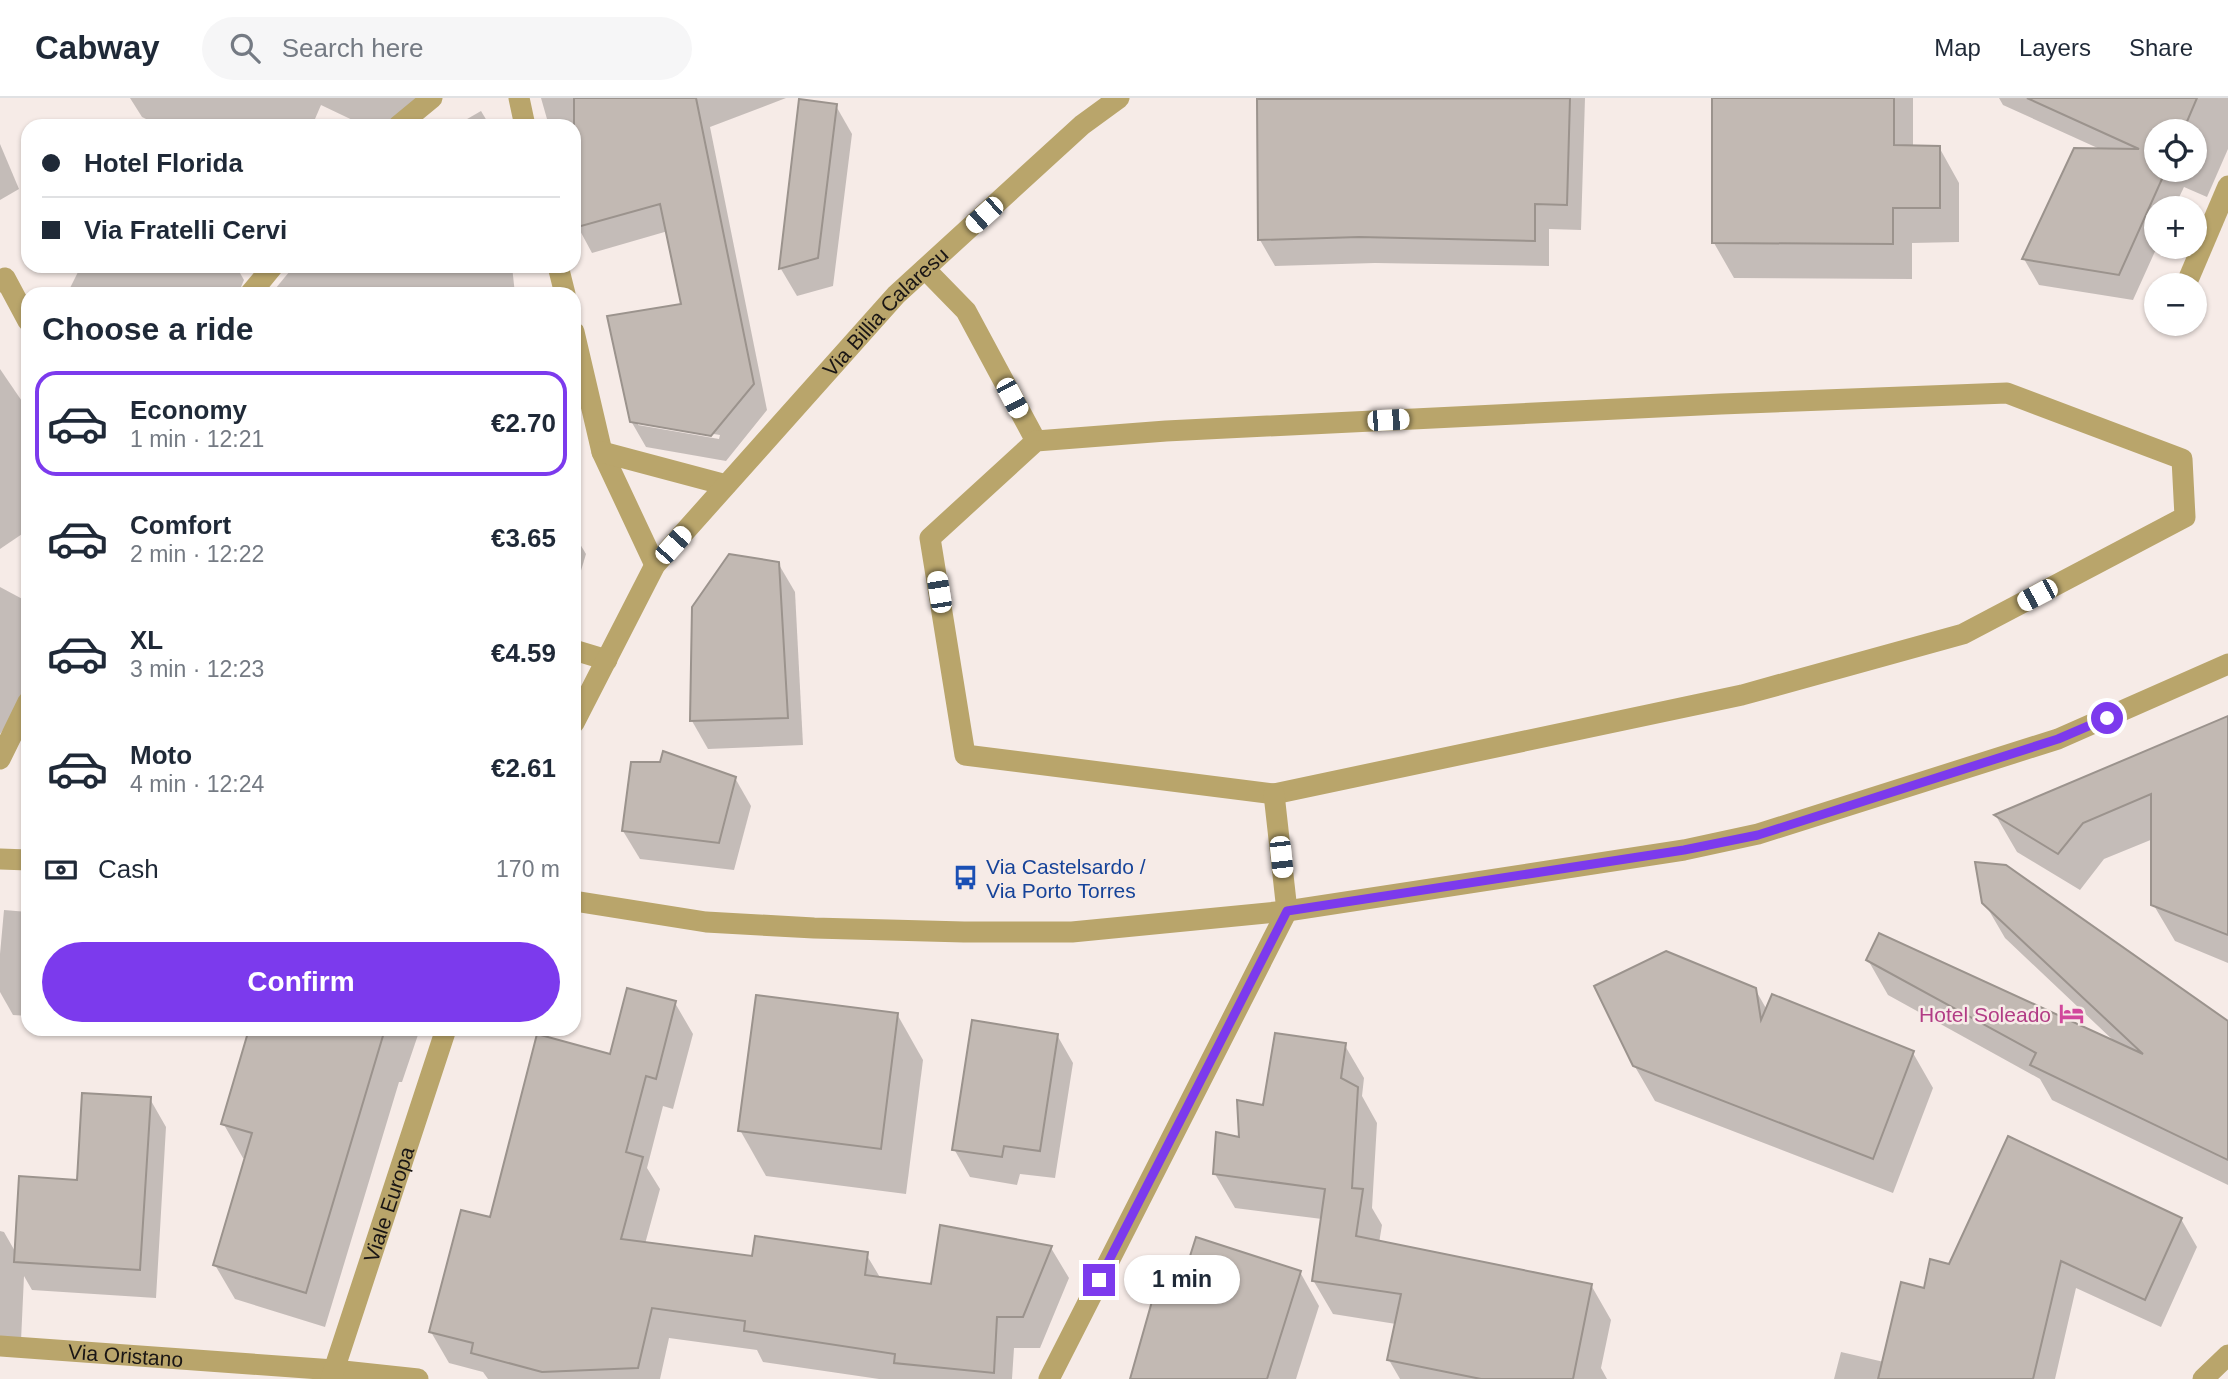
<!DOCTYPE html>
<html lang="en">
<head>
<meta charset="utf-8">
<style>
  body { margin:0; font-family:Helvetica,sans-serif; background:#f6f6f7; color:#1f2937; height:100vh; display:flex; flex-direction:column; font-size:26px; white-space:nowrap }
  * { box-sizing:border-box; margin:0 }
  p { font-size:23px; color:#747a83 }
  .icon { flex:none; width:38px; height:38px; fill:none; stroke:currentColor; stroke-width:2; stroke-linecap:round; stroke-linejoin:round }
  .map { position:relative; flex:1; overflow:hidden }
  .sheet { position:absolute; left:21px; top:189px; width:560px; height:749px; display:flex; flex-direction:column; background:#fff; border-radius:21px; box-shadow:0 2px 5px #0004 }
  .sheet>* { flex:none }
  .guide { position:absolute; left:21px; top:21px; width:560px; height:154px; border-radius:21px; box-shadow:0 2px 5px #0004; display:grid; align-content:center; height:154px; padding:0 21px; background:#fff }
  .controls { position:absolute; left:2144px; top:21px; display:grid; gap:14px }
  .controls a { display:grid; place-items:center; width:63px; height:63px; border-radius:50%; background:#fff; box-shadow:0 2px 5px #0004; font-size:35px }
  .end { position:absolute; width:32px; height:32px; margin:-16px; border:9px solid #7c3aed; background:#fff; box-shadow:0 0 0 4px #fff }
  .from { border-radius:50% }
  .bubble { position:absolute; height:49px; border-radius:24px; background:#fff; box-shadow:0 2px 5px #0004; font-size:23px; font-weight:600; line-height:49px; text-align:center }
  .car { position:absolute; width:21px; height:42px; margin:-21px -10px; border-radius:9px; box-shadow:0 0 5px 2px #0007; background:linear-gradient(#fff 24%,#345 0 40%,#fff 0 76%,#345 0 86%,#fff 0) }
  .guide b { display:flex; align-items:center; gap:24px; height:66px; font-size:26px }
  .guide b+b { border-top:2px solid #e0e1e3 }
  .guide i { width:18px; height:18px; background:#1f2937 }
  ul { padding:0; list-style:none }
  li { display:flex; align-items:center; gap:21px; height:105px; margin:0 14px 10px; padding:0 7px; border:4px solid transparent; border-radius:21px }
  li div { flex:1 }
  li b { display:block; font-size:26px }
  li em { font-style:normal; font-weight:600 }
  li.active { border-color:#7c3aed }
  li>.icon { width:63px; height:63px; stroke-width:1.5 }
  h2 { padding:0 21px; font-size:32px; line-height:84px }
  .pay { display:flex; align-items:center; gap:18px; height:77px; padding:0 21px; font-size:26px }
  .pay p { margin-inline-start:auto }
  .primary-button { display:flex; gap:14px; margin-top:auto; padding:14px 21px }
  .primary-button a { flex:1; height:80px; border-radius:42px; background:#7c3aed; color:#fff; font-size:28px; font-weight:600; line-height:80px; text-align:center }
  header { display:flex; align-items:center; gap:42px; box-sizing:border-box; height:98px; padding:0 35px; background:#fff; border-bottom:2px solid #e0e1e3 }
  header strong { font-size:33px }
  nav { display:flex; gap:38px; margin-inline-start:auto; font-size:24px }
  .search { width:490px; height:63px; background:#f6f6f7; display:flex; align-items:center; gap:18px; box-sizing:border-box; padding:0 24px; border-radius:38px; color:#747a83; font-size:26px }
  .map>svg:first-child { display:block }
</style>
</head>
<body>
<header>
<strong>Cabway</strong>
<div class="search"><svg class="icon" aria-label="search" viewBox="0 0 24 24"><circle cx="10" cy="10" r="6"/><path d="M15 15l6 6"/></svg>Search here</div>
<nav><a>Map</a><a>Layers</a><a>Share</a></nav>
</header>
<div class="map">
<svg width="2228" height="1281" viewBox="0 0 2228 1281">
  <rect width="100%" height="100%" fill="#f6ebe7"/>
  <g fill="#0003" fill-rule="evenodd">
    <path d="M130,0H429L391,28H365L321,7L312,28H141L146,21L142,19Z"/>
    <path d="M541,0H786L710,29L767,312L726,363L646,349L631,323L683,207L668,133L592,155L578,129L574,117V28H549ZM638,324L720,337L719,341L638,327Z"/>
    <path d="M1307,0H1585L1581,132L1549,131V168L1375,165L1275,168L1260,142Z"/>
    <path d="M1714,0H1913V49H1939L1959,85V144L1912,145V181L1734,180L1714,145Z"/>
    <path d="M1999,0H2228V51L2207,99L2184,89L2174,110H2156L2157,149L2133,202L2039,187L2024,161L2102,52L2003,7ZM2156,33H2194V72H2156Z"/>
    <path d="M800,3L836,8L852,36L833,188L797,198L781,171Z"/>
    <path d="M481,13L490,28H455Z"/>
    <path d="M0,46L19,91L0,102Z"/>
    <path d="M81,168H236L244,182L238,196H67Z"/>
    <path d="M294,168H512L515,196H271Z"/>
    <path d="M0,271L28,312V432L0,451Z"/>
    <path d="M574,436L586,456L574,496Z"/>
    <path d="M778,465L795,494L803,647L708,651L692,623Z"/>
    <path d="M0,489L28,504V598L0,636Z"/>
    <path d="M2228,620V865L2175,843L2153,806V741L2104,761L2080,792L2017,754L1996,718Z"/>
    <path d="M735,680L751,708L734,772L640,761L623,733Z"/>
    <path d="M1984,804L2228,926V1087L2052,1002L2040,981L1888,897L1868,862L2115,944L2005,840Z"/>
    <path d="M4,812L28,814V918L13,917L0,894V856Z"/>
    <path d="M1755,891L1767,912L1913,955L1933,990L1893,1095L1655,1003L1634,967Z"/>
    <path d="M675,905L693,936L673,1011L663,1008L647,1070L660,1091L645,1146L753,1160L866,1156L881,1181L933,1188L1051,1150L1069,1180L1040,1250H1014L1012,1281H879L763,1264L757,1252L669,1240L660,1281H488L483,1274L449,1265L431,1234L491,1121L611,958Z"/>
    <path d="M897,916L923,962L906,1096L766,1078L740,1032Z"/>
    <path d="M251,931H420L402,984H399L325,1229L235,1201L215,1167L246,1061L243,1060L223,1025Z"/>
    <path d="M1057,937L1073,965L1055,1080L1020,1076L1017,1087L970,1079L954,1051Z"/>
    <path d="M1344,946L1364,980L1362,998L1377,1025L1372,1110L1382,1127L1379,1145L1591,1187L1611,1222L1601,1270L1607,1281H1400L1389,1262L1396,1226L1333,1216L1313,1182L1322,1121L1235,1110L1215,1076L1264,1009Z"/>
    <path d="M150,1001L166,1029L156,1200L32,1192L24,1178L21,1243L0,1245V1133L4,1134L16,1155Z"/>
    <path d="M2181,1121L2197,1149L2161,1229L2076,1190L2055,1281H1834L1841,1254L1884,1264L1925,1192L1950,1168Z"/>
    <path d="M1300,1174L1319,1208L1296,1281H1132L1186,1177Z"/>
  </g>
  <g fill="#c2b9b3" stroke="#9b938d" stroke-width="2">
    <path d="M574,0H696L754,286L711,338L630,324L607,218L681,206L660,106L574,130Z"/>
    <path d="M1570,0L1567,107L1535,106V143L1359,139L1258,142L1257,1Z"/>
    <path d="M1712,0H1894V47L1940,48V110H1893V146L1712,145Z"/>
    <path d="M2027,0H2197L2183,33H2156V72H2166L2119,177L2022,161L2074,50L2139,51Z"/>
    <path d="M799,1L837,6L818,160L779,171Z"/>
    <path d="M729,456L779,464L788,620L690,623L692,509Z"/>
    <path d="M2228,618V837L2151,807V696L2083,725L2058,756L1994,717Z"/>
    <path d="M663,653L736,679L719,745L622,733L631,664H660Z"/>
    <path d="M1975,764L2006,767L2228,923V1062L2030,967L2036,955L1866,862L1879,835L2143,956L1982,805Z"/>
    <path d="M1666,853L1756,890L1761,922L1772,896L1914,953L1873,1061L1633,968L1594,888Z"/>
    <path d="M627,890L676,903L656,981L646,978L626,1054L643,1059L621,1141L752,1158L755,1138L868,1154L865,1177L931,1186L940,1127L1052,1148L1023,1219H997L994,1275L894,1265L895,1256L744,1233L745,1223L652,1210L638,1270L542,1274L471,1255L473,1245L429,1234L461,1112L490,1119L537,936L610,956Z"/>
    <path d="M756,897L898,915L881,1051L738,1033Z"/>
    <path d="M972,922L1058,936L1040,1053L1004,1048L1002,1059L952,1052Z"/>
    <path d="M249,931H385L306,1195L213,1167L252,1035L221,1026Z"/>
    <path d="M1275,935L1346,945L1341,980L1358,989L1352,1090L1363,1091L1356,1138L1592,1186L1573,1281H1481L1387,1262L1401,1196L1312,1183L1325,1091L1213,1076L1216,1034L1239,1039L1237,1002L1263,1007Z"/>
    <path d="M82,995L151,999L140,1172L14,1164L19,1078L77,1082Z"/>
    <path d="M2008,1038L2182,1120L2145,1202L2061,1163L2033,1281H1878L1901,1184L1924,1190L1930,1161L1949,1166Z"/>
    <path d="M1196,1139L1301,1173L1267,1281H1130L1162,1168L1185,1174Z"/>
  </g>
  <g fill="none" stroke-linecap="round" stroke-linejoin="round">
    <g stroke="#b9a56b" stroke-width="21">
      <path d="M925,171L966,213L1036,343"/>
      <path d="M2007,295L2182,361L2185,419L1963,536L1742,597L1274,696L965,657L930,440L1036,343L1166,333L1721,306Z"/>
      <path d="M1274,696L1287,813"/>
    </g>
    <g stroke="#b9a56b" stroke-width="21">
      <path d="M519,0L525,28"/>
      <path d="M398,28L432,0"/>
      <path d="M558,168L565,196"/>
      <path d="M2188,182L2228,88"/>
      <path d="M0,184L5,180L28,223"/>
      <path d="M250,196L273,168"/>
      <path d="M574,234L602,354L655,467"/>
      <path d="M602,354L726,387"/>
      <path d="M574,552L607,562"/>
      <path d="M0,661L28,604"/>
      <path d="M0,761L28,762"/>
      <path id="s1" d="M0,1248L334,1272L418,1281"/>
      <path d="M1049,1281L1287,813"/>
    </g>
    <g stroke="#b9a56b" stroke-width="21">
      <path id="s2" d="M574,625L655,467L896,197L1082,27L1119,0"/>
      <path d="M574,803L706,824L814,830L964,834H1072L1287,813L1684,752L1758,736L2058,641L2228,566"/>
      <path id="s3" d="M331,1281L446,931"/>
      <path d="M2203,1281L2228,1257"/>
    </g>
  </g>
  <g fill="none" stroke-linecap="round" stroke-linejoin="round">
    <path stroke="#7c3aed" stroke-width="9" d="M1099,1182L1287,813L1684,752L1758,737L2058,641L2107,620"/>
  </g>
  <defs>
    <symbol id="bus-bare" viewBox="-9 -9 18 18"><path d="M-5-6H5V4H4V6H2V4H-2V6H-4V4H-5ZM-3.5-4V0h7V-4ZM-3.5 1.2v1.5H-2V1.2ZM2 1.2v1.5H3.5V1.2Z" fill="#1a4fb4" stroke="#f6ebe7" stroke-width="2.5" paint-order="stroke"/></symbol>
    <symbol id="hotel-bare" viewBox="-9 -9 18 18"><path d="M-6-4.5h1.5V1H6V5H4.5V3h-9V5H-6ZM-4 0a1.8 1.8 0 1 1 3.6 0ZM.5 0V-2.5h3Q6-2.5 6 0Z" fill="#d1479c" stroke="#f6ebe7" stroke-width="2.5" paint-order="stroke"/></symbol>
  </defs>
  <g fill-rule="evenodd">
    <use href="#bus-bare" x="948" y="762" width="35" height="35"/>
    <use href="#hotel-bare" x="2054" y="898" width="35" height="35"/>
  </g>
  <g text-anchor="middle" dominant-baseline="central" stroke-width="5" stroke-linejoin="round" paint-order="stroke">
    <g font-size="21" fill="#1a1615" stroke="#f6ebe7">
      <text stroke="none"><textPath href="#s2" startOffset="520">Via Billia Calaresu</textPath></text>
      <text stroke="none"><textPath href="#s3" startOffset="184">Viale Europa</textPath></text>
      <text stroke="none"><textPath href="#s1" startOffset="126">Via Oristano</textPath></text>
    </g>
    <g font-size="21" fill="#164399" stroke="#f6ebe7" text-anchor="start">
      <text x="986" y="768">Via Castelsardo /<tspan x="986" dy="24">Via Porto Torres</tspan></text>
    </g>
    <g font-size="21" fill="#b23c85" stroke="#f6ebe7" text-anchor="end">
      <text x="2051" y="916">Hotel Soleado</text>
    </g>
  </g>
</svg>
<div class="controls">
<a><svg class="icon" aria-label="locate" viewBox="0 0 24 24"><circle cx="12" cy="12" r="6"/><path d="M12 2v4M12 18v4M2 12h4M18 12h4"/></svg></a>
<a>+</a>
<a>−</a>
</div>
<i class="end from" style="left:2107px;top:620px"></i>
<i class="end" style="left:1099px;top:1182px"></i>
<div class="bubble" style="left:1124px;top:1157px;width:116px">1 min</div>
<i class="car" style="left:984px;top:117px;rotate:228deg"></i>
<i class="car" style="left:1012px;top:300px;rotate:152deg"></i>
<i class="car" style="left:1388px;top:322px;rotate:87deg"></i>
<i class="car" style="left:673px;top:447px;rotate:42deg"></i>
<i class="car" style="left:939px;top:494px;rotate:351deg"></i>
<i class="car" style="left:2037px;top:497px;rotate:242deg"></i>
<i class="car" style="left:1281px;top:759px;rotate:174deg"></i>
<div class="guide">
<b><i class="from"></i>Hotel Florida</b>
<b><i></i>Via Fratelli Cervi</b>
</div>
<section class="sheet">
<h2>Choose a ride</h2>
<ul>
<li class="active"><svg class="icon" aria-label="car" viewBox="0 0 24 24"><path d="M5 17H2v-5l4-1 3-4h7l3 4 3 1v5h-3M9 17h6M6 11h13"/><circle cx="7" cy="17" r="2"/><circle cx="17" cy="17" r="2"/></svg><div><b>Economy</b><p>1 min · 12:21</p></div><em>€2.70</em></li>
<li><svg class="icon" aria-label="car" viewBox="0 0 24 24"><path d="M5 17H2v-5l4-1 3-4h7l3 4 3 1v5h-3M9 17h6M6 11h13"/><circle cx="7" cy="17" r="2"/><circle cx="17" cy="17" r="2"/></svg><div><b>Comfort</b><p>2 min · 12:22</p></div><em>€3.65</em></li>
<li><svg class="icon" aria-label="car" viewBox="0 0 24 24"><path d="M5 17H2v-5l4-1 3-4h7l3 4 3 1v5h-3M9 17h6M6 11h13"/><circle cx="7" cy="17" r="2"/><circle cx="17" cy="17" r="2"/></svg><div><b>XL</b><p>3 min · 12:23</p></div><em>€4.59</em></li>
<li><svg class="icon" aria-label="car" viewBox="0 0 24 24"><path d="M5 17H2v-5l4-1 3-4h7l3 4 3 1v5h-3M9 17h6M6 11h13"/><circle cx="7" cy="17" r="2"/><circle cx="17" cy="17" r="2"/></svg><div><b>Moto</b><p>4 min · 12:24</p></div><em>€2.61</em></li>
</ul>
<div class="pay"><svg class="icon" aria-label="cash" viewBox="0 0 24 24"><path d="M3 7h18v10H3z"/><circle cx="12" cy="12" r="2"/></svg>Cash<p>170 m</p></div>
<div class="primary-button"><a>Confirm</a></div>
</section>
</div>
</body>
</html>
